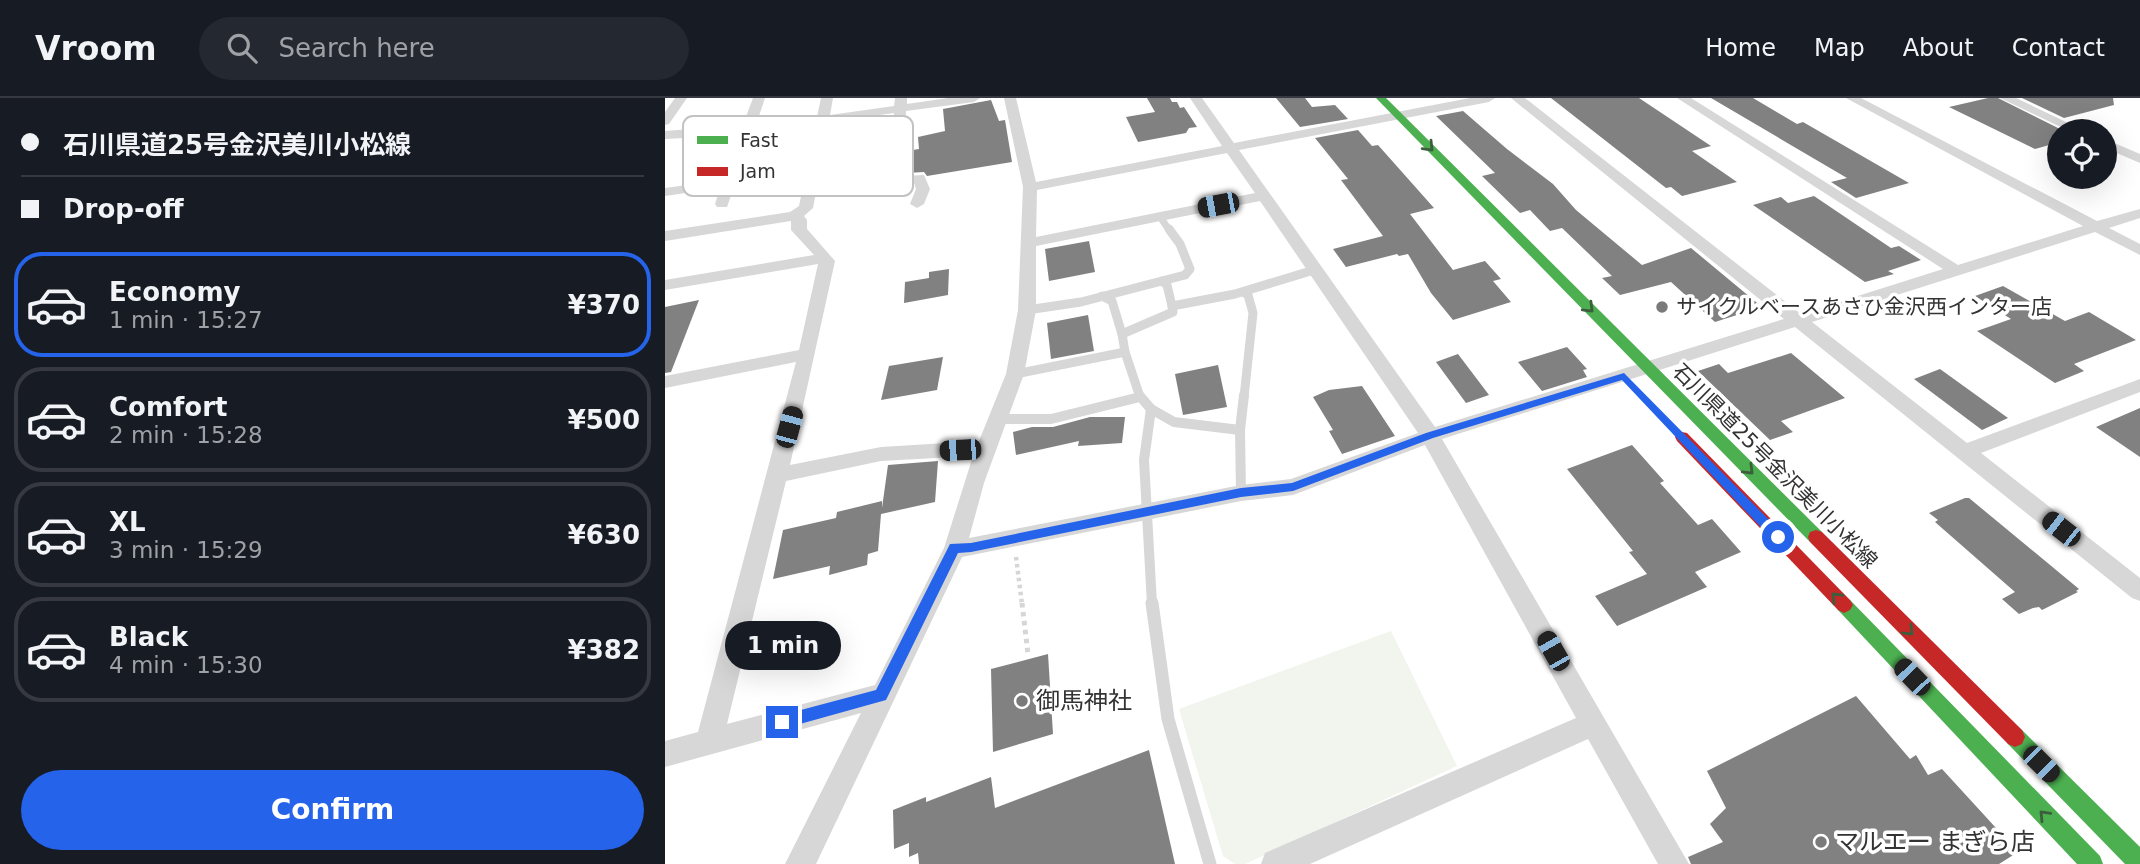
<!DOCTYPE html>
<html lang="en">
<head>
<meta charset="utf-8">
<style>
  body { margin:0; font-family:"DejaVu Sans","Noto Sans JP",sans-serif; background:#242831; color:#f1f3f6; height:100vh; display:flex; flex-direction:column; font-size:26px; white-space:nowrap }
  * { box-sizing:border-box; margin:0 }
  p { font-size:23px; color:#9ea1a6 }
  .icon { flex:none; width:38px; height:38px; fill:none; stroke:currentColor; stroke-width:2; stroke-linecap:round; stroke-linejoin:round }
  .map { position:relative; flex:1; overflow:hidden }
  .panel { display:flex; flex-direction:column; background:#171b24; width:665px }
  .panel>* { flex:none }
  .banner { display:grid; align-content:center; height:154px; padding:0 21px; background:#171b24 }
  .controls { position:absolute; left:1382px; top:21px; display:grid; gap:14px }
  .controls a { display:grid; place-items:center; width:70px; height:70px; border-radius:50%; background:#171b24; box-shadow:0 7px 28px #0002; font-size:35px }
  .end { position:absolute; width:32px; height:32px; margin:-16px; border:9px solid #2563eb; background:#fff; box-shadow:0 0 0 4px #fff }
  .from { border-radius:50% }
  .bubble { position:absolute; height:49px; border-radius:24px; background:#171b24; box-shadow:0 7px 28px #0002; font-size:23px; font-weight:600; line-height:49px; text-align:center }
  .car { position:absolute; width:21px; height:42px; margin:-21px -10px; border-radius:9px; box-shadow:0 0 5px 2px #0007; background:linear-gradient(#222 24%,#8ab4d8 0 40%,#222 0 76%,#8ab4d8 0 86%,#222 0) }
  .banner b { display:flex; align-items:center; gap:24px; height:66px; font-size:26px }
  .banner b+b { border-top:2px solid #363941 }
  .banner i { width:18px; height:18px; background:#f1f3f6 }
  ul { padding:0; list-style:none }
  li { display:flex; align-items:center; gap:21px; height:105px; margin:0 14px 10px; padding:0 7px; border:4px solid #363941; border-radius:28px }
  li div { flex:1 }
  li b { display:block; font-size:26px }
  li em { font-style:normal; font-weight:600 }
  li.active { border-color:#2563eb }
  li>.icon { width:63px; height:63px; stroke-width:1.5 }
  .action { display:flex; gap:14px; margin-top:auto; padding:14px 21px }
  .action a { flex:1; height:80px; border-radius:42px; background:#2563eb; color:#fff; font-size:28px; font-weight:600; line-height:80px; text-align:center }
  header { display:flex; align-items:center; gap:42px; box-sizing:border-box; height:98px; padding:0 35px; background:#171b24; border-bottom:2px solid #363941 }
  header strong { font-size:33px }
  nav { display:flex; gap:38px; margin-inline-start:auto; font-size:24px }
  .search { width:490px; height:63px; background:#242831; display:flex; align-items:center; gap:18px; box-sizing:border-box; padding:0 24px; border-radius:38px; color:#9ea1a6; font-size:26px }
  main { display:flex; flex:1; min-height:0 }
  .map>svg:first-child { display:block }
</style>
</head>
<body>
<header>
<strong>Vroom</strong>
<div class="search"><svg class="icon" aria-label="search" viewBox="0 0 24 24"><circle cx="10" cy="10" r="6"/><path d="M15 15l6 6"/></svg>Search here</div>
<nav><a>Home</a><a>Map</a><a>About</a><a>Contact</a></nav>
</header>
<main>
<section class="panel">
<div class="banner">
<b><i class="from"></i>石川県道25号金沢美川小松線</b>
<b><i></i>Drop-off</b>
</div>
<ul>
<li class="active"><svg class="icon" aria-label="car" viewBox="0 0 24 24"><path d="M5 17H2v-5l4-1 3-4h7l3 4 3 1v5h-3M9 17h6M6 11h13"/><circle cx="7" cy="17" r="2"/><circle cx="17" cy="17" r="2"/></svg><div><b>Economy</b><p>1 min · 15:27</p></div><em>¥370</em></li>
<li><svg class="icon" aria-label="car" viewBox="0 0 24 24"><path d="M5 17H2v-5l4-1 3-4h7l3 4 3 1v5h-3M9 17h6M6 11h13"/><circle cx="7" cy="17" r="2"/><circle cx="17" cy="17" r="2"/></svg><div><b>Comfort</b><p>2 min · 15:28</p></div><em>¥500</em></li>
<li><svg class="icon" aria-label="car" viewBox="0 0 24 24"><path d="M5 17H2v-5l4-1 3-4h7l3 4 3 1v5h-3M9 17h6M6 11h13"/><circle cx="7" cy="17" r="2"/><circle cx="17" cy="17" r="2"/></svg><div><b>XL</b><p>3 min · 15:29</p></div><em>¥630</em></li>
<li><svg class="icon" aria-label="car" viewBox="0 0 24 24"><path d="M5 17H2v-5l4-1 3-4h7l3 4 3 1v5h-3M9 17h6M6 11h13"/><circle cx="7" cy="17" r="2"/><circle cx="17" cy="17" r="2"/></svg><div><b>Black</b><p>4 min · 15:30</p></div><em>¥382</em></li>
</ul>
<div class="action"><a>Confirm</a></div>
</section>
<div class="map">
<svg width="1475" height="766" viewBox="0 0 1475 766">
  <rect width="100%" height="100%" fill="#fff"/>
  <path fill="#f1f5ed" d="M726,533L792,668L580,766H570L558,758L514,611Z"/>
  <g fill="#818181">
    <path d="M482,0H505L507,4H512L515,10L519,9L532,29L524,30L521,35L473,44L461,19L490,14Z"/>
    <path d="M611,0H640L647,9L670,7L683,21L635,29Z"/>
    <path d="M886,0H974L1046,48L1027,53L1072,84L1017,98L1006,89L1001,90Z"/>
    <path d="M1046,0H1088L1132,26L1138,24L1244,85L1191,100L1166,84L1182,80Z"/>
    <path d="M1323,0H1333L1395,31V44L1370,51L1284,9Z"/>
    <path d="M1357,0H1448L1449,7L1399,20Z"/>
    <path d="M326,2L334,23L340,22L347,64L262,78L259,74L241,75L242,53L254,51L253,39L280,33L278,11Z"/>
    <path d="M798,13L842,51L888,86L911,112L977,167L1026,150L1097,209L1050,224L1006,184L955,197L937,180L947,178L897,130L885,133L865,112L855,115L817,78L830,75L771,18Z"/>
    <path d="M693,32L707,48L713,47L769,110L745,116L788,172L820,163L836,181L828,183L846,204L788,222L766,195L743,156L734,158L732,156L681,169L668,151L718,138L676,82L683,81L650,40Z"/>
    <path d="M1149,98L1226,150L1234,148L1256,162L1223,173L1229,176L1200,184L1088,107L1116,99L1123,105Z"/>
    <path d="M424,143L430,174L384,183L380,151Z"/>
    <path d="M284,171L283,197L239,205L240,184L264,180V174Z"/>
    <path d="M1338,188L1400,223L1424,214L1471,242L1409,266L1419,273L1390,285L1312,233L1346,221L1310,198Z"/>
    <path d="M34,202L6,274L0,275V209Z"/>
    <path d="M423,217L429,253L386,261L382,225Z"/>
    <path d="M902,249L922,271L918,272L922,279L877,293L853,264Z"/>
    <path d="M1126,255L1180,300L1116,323L1128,334L1105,342L1033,273L1054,266L1063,275Z"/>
    <path d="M793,256L824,297L801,305L771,264Z"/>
    <path d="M278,259L272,292L216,302L224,268Z"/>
    <path d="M553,267L562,309L518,317L510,276Z"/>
    <path d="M1275,271L1343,320L1317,332L1249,281Z"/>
    <path d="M697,288L730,338L677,356L664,333L668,332L648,299L664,292Z"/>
    <path d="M1475,310V359L1431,329Z"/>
    <path d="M425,319H460L457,345L413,348L414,343L351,357L348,334L367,329H388Z"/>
    <path d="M967,347L999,383L995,385L1033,427L1047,421L1076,454L1030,474L1042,489L952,528L930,498L982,476L964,454L968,453L902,371Z"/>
    <path d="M273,363L270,404L216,416L213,453L203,456L202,467L164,477L165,468L108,481L118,432L171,420L172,414L217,403V410L223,367Z"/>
    <path d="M1300,400H1304L1414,491L1411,493L1413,494L1377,512L1374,509L1368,510L1354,516L1337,501L1350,494L1270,424L1273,422L1264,415Z"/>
    <path d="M383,556L388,636L328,654L326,571Z"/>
    <path d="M1191,598L1245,661L1251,657L1263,677L1277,671L1353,754L1334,766H1026L1023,759L1058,744L1045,726L1061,710L1042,673Z"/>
    <path d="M484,652L510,766H254L253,755L244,759V745L229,751L228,712L261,699V704L326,679L330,710Z"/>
  </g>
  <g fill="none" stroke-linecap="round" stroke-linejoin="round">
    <path stroke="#d6d6d6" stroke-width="4.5" stroke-dasharray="3.5 3.5" stroke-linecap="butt" d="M351,459L357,506"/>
    <path stroke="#d6d6d6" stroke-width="5" stroke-dasharray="4.5 4.5" stroke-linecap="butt" d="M357,505L363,556"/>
    <path stroke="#d7d7d7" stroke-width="7" d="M495,119L505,133"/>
    <g stroke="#d7d7d7" stroke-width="9">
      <path d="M497,183L502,187L507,208"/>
      <path d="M578,194L583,197L588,215L579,299"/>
      <path d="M437,198L447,203L457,236"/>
      <path d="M362,212L416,204L520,177L525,171L515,146L504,131"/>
      <path d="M460,254L457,236L508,214L507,208L570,196L649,172"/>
      <path d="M350,276L460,254L475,299"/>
    </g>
    <g stroke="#d7d7d7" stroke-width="10">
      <path d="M474,297L486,311L479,362L487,506"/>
      <path d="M486,311L509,324L575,332"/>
      <path d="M332,321H386L475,299"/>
      <path d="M576,395L575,332L579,297"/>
    </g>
    <path stroke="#d7d7d7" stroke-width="13" d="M487,505L503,621L545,766"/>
    <g fill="#d7d7d7" fill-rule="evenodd">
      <path d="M10,0H22L4,26L0,27V14Z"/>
      <path d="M88,0H100L91,27L152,19L156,0H168L165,17L229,8L230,0H242V6L283,0H315L309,4L241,13L238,78L259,77L265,91L259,106L252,110L245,106L251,91L249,85L231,87L224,83L229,15L164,24L148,110L139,118L142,122V131L170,163L125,367L216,349L314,343L341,276L353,212L358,89L339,0H351L371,84L557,48L525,0H537L569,45L805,0H830L824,4L574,52L770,329L1119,221L846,0H860L1136,216L1278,171L1012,0H1026L1293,167L1418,128L1181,0H1196L1432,123L1475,111V120L1444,130L1475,146V157L1430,134L1147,224L1302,345L1475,281V294L1316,355L1475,480V503L1467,500L1130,229L777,341L1024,766H993L923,641L645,766H596L600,755L911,620L760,347L628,397L576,403L297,459L151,766H120L196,615L0,669V643L33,634L131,264L0,290V278L134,252L153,166L0,192V182L149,157L126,132V123L0,143V133L125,114L134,108L151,26L88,35L62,109H52L50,106L55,90L0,98V90L59,82L75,37C49,41 26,39 0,41V33L26,31L42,34L77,29ZM562,55L590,95L371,139L372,92ZM595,103L753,335L626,381L576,387L304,440L319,385L359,276L371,212V148ZM308,358L279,450L210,587L62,626L121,383L216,363Z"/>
      <path d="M1335,0H1351L1420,33H1404Z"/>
      <path d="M1440,41L1475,56V65L1440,50Z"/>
    </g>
    <g fill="#4caf50" fill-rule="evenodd">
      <path d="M711,0H721L1157,434L1159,439L1157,444H1145Z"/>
      <path d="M1179,499L1185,502L1435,758L1438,766H1412L1173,512L1170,507L1173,502Z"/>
      <path d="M1350,629L1357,632L1475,749V766H1460L1343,646L1340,639L1343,632Z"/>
    </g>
    <g fill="#c62828" fill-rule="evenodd">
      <path d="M1017,334L1022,335L1185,502L1188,507L1185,512L1179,515L1173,512L1012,343L1010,339L1012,335Z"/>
      <path d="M1151,432L1157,434L1357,632L1360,639L1357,646L1350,649L1343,646L1145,444L1143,439L1145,434Z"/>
    </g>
  </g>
  <defs><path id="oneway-chevron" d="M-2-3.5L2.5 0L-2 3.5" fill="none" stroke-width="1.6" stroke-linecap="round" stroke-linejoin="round" transform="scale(1.75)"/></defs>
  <g stroke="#3c5e3d">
    <use href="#oneway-chevron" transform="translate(764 49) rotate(46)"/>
    <use href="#oneway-chevron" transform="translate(924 210) rotate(45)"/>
    <use href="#oneway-chevron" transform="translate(1084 372) rotate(45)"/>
    <use href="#oneway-chevron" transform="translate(1171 499) rotate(-134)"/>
    <use href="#oneway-chevron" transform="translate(1244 533) rotate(45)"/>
    <use href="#oneway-chevron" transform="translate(1379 717) rotate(-134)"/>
  </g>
  <path fill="#2563eb" d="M959,275L1117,435V442H1108L957,282L768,340L628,393L576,399L306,454L293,455L221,602L117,631L110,624L117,617L211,592L285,446L306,445L576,390L627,385L761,335Z"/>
  <g fill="#7a7a7a" stroke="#fff" stroke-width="2.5">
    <circle cx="997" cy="209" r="7"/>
    <circle cx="357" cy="603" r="7"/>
    <circle cx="1156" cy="744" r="7"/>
  </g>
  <g text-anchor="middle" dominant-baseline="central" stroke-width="7" stroke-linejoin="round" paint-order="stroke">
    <g font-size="21" fill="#333" stroke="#fff" text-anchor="start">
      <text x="1011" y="209">サイクルベースあさひ金沢西インター店</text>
    </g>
    <g font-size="21" fill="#333" stroke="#fff">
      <text transform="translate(1110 368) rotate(45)">石川県道25号金沢美川小松線</text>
    </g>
    <g font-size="24" fill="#333" stroke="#fff" text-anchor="start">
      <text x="371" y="603">御馬神社</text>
      <text x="1170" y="744">マルエー まぎら店</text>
    </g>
  </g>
  <rect x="18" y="18" width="230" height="80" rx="10" fill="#fff" stroke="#c2c2c2" stroke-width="2"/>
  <rect x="32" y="38" width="31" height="8" fill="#4caf50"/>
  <rect x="32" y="69" width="31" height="9" fill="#c62828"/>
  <g font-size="19" fill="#333">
    <text x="75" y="49">Fast</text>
    <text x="75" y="80">Jam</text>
  </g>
</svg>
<div class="controls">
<a><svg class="icon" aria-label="locate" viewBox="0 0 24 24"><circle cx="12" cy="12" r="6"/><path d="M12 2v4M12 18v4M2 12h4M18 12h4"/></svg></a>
</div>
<i class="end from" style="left:1113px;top:439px"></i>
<i class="end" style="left:117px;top:624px"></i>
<div class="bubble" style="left:60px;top:523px;width:116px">1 min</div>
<i class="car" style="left:553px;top:107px;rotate:259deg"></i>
<i class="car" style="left:124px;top:329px;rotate:15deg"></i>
<i class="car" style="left:295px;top:352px;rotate:267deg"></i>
<i class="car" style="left:1396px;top:431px;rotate:308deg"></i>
<i class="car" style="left:888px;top:553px;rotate:330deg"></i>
<i class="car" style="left:1247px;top:579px;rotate:316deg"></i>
<i class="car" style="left:1376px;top:666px;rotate:135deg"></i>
</div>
</main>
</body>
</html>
